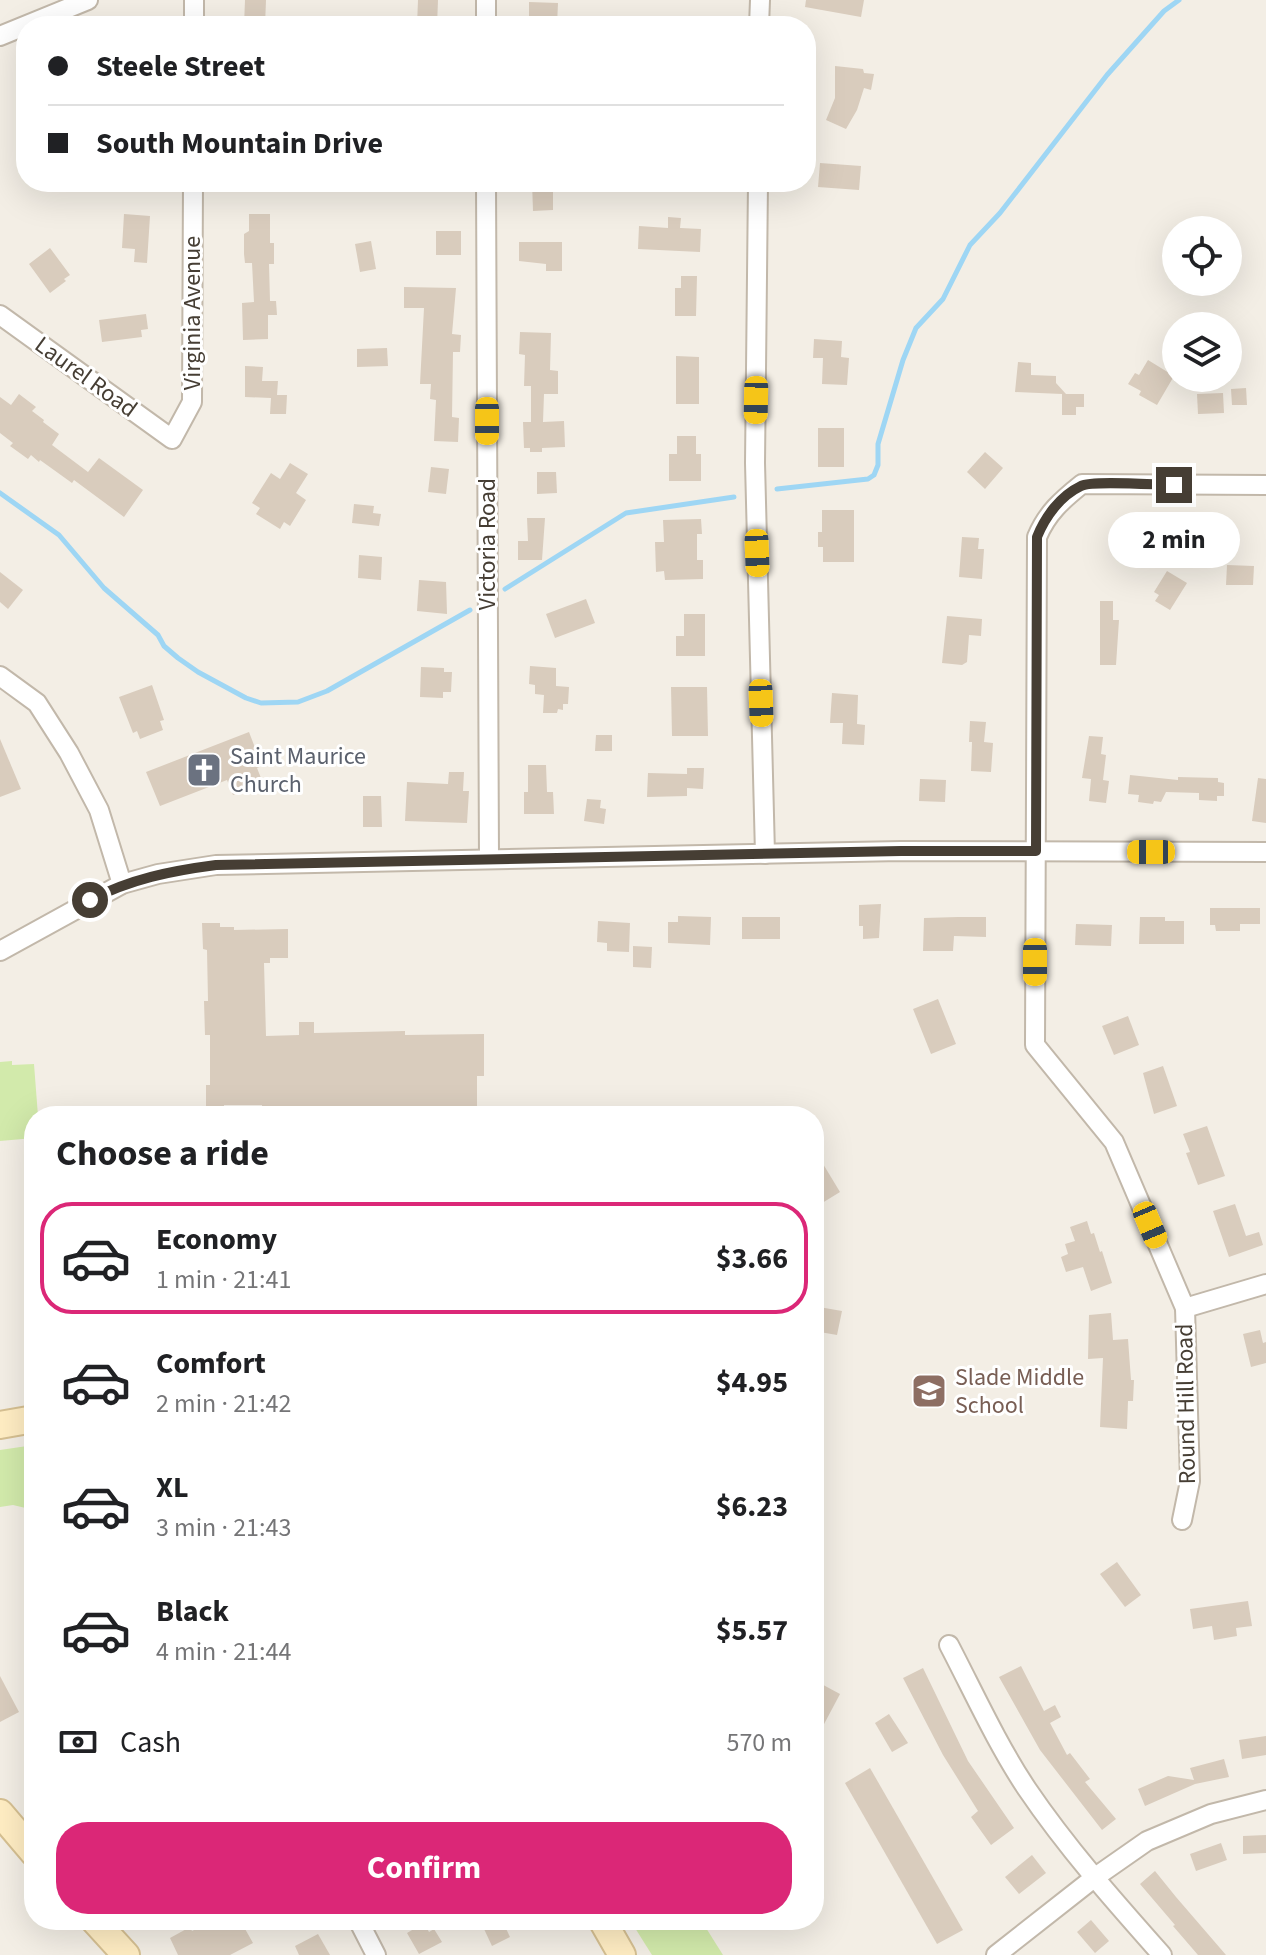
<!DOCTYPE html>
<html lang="en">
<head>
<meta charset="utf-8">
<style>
  body { margin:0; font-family:"Source Sans 3",sans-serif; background:#f2f2f2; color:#202124; height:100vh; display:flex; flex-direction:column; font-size:30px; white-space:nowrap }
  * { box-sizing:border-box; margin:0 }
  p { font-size:26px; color:#757577 }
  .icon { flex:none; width:44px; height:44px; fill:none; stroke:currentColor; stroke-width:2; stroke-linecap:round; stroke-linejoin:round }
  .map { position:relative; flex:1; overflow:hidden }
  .drawer { position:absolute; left:24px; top:1106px; width:800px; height:824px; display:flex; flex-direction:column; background:#fff; border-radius:32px; box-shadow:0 8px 32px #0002 }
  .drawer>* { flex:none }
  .top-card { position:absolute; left:16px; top:16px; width:800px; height:176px; border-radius:32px; box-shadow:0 8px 32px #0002; display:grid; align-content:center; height:176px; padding:0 32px; background:#fff }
  .fabs { position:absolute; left:1162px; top:216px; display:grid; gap:16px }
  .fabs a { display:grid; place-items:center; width:80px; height:80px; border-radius:50%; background:#fff; box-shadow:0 8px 32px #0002; font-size:40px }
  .end { position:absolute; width:36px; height:36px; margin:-18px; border:10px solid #463e34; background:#fff; box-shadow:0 0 0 4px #fff }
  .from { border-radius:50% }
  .bubble { position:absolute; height:56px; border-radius:28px; background:#fff; box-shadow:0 8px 32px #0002; font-size:26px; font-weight:700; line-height:56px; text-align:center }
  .car { position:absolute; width:24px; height:48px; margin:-24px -12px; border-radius:10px; box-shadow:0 0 6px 2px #0007; background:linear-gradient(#f5c518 24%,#345 0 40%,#f5c518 0 76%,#345 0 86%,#f5c518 0) }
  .top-card b { display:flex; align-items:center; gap:28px; height:76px; font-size:30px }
  .top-card b+b { border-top:2px solid #e0e0e0 }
  .top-card i { width:20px; height:20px; background:#202124 }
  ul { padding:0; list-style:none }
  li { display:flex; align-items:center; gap:24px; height:112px; margin:0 16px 12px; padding:0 16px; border:4px solid transparent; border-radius:32px }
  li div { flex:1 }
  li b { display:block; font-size:30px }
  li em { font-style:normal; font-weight:700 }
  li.active { border-color:#db2777 }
  li>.icon { width:72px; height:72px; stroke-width:1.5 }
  h2 { padding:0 32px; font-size:36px; line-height:96px }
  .pay { display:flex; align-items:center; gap:20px; height:88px; padding:0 32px; font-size:30px }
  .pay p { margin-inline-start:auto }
  .action { display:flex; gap:16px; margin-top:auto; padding:16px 32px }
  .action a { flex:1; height:92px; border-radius:32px; background:#db2777; color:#fff; font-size:32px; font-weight:700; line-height:92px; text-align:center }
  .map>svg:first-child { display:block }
</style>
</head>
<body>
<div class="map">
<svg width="1266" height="1955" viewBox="0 0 1266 1955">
  <rect width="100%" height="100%" fill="#f3eee5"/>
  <g fill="#d2eaab">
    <path d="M12,1061V1065L34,1064L38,1116H34V1138L0,1141V1062Z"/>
    <path d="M34,1445V1510L13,1505L0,1507V1450Z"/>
    <path d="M630,1920H701L723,1955H652Z"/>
  </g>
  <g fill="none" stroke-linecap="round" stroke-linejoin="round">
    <g stroke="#9ed6f4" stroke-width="5">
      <path d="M777,489L868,479L874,475L878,465V444L903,360L916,328L943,299L970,245L1000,213L1107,75L1164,11L1179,0"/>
      <path d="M0,493L59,535L104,588L158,635L164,646L178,658L198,672L246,698L261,703L298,702L327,691L470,610"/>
      <path d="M505,589L626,513L734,497"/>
    </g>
  </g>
  <g fill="#d9ccbd">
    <path d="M245,0H266L265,26H244Z"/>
    <path d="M418,0H438L437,26H417Z"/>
    <path d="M806,0H864L861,17L805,7Z"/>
    <path d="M529,2L558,3L557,25L529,26Z"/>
    <path d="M835,66L863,69L864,73L874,74L871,90L864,88L857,110L846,129L826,120L835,98Z"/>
    <path d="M820,163L861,166L859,190L818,187Z"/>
    <path d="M532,182H553V210L533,211Z"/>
    <path d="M124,214L150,216L147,263L134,262L135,249L122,248Z"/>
    <path d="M249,214H270V243H274V264H269L270,301H276L277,315H268V339L243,340L242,303L254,302L252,263H245L244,254V234L249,231Z"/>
    <path d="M668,217L681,218L680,228L701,229L700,252L638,249L639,226L668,228Z"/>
    <rect x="436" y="231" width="25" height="24"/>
    <path d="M371,241L376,269L360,272L355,244Z"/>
    <path d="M519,242H562V271H546V264L519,261Z"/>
    <path d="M50,248L70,275L64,279L66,281L50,293L29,264Z"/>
    <path d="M681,276H697L696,316H675V288H681Z"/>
    <path d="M404,287L456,288L452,334L461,335L460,352H453L452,417L459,418L458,442L434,441L436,400L430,399L431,384H420L424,308H404Z"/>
    <path d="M146,314L148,329L141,330L142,337L102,342L99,320Z"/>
    <path d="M520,332L551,333L550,370L558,371V394H544L543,422L564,421L565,447L542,448V452H530V448H524L523,422H531V386H524L525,355L519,354Z"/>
    <path d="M814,339L842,341L841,357L849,358L847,385L822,384L823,358H813Z"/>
    <path d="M387,348L388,366L357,367V349Z"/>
    <path d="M676,356L699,357V404H676Z"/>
    <path d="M1148,360L1174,376L1157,405L1139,395L1141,391L1128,384L1135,373L1139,375Z"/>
    <path d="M1018,362L1031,363V375L1056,376V383L1066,394H1084V407H1076V415H1062V394L1015,392Z"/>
    <path d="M245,366L263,367L262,381H278L277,395H287L286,414H270L271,398L245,397Z"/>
    <path d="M1246,388L1247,405H1232L1231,389Z"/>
    <path d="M1223,393L1224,413L1198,414L1197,394Z"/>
    <path d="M19,394L36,407L32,411L44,420L43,422L59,434L52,445L88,472L99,458L143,490L124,517L74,480L72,483L40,460L39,462L31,455L28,459L10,446L13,443L0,433V397L11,405Z"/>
    <rect x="818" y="428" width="26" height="39"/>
    <path d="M677,436H696V454H701V481H669V454H677Z"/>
    <path d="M985,452L1003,468L985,489L967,472Z"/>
    <path d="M290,463L308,474L296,493L306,500L290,526L284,522L280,529L256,514L260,508L252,503L271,473L280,479Z"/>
    <path d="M431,467L449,469L446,494L428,492Z"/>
    <path d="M537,472H556L557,493L537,494Z"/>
    <path d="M354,504L374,506L373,513L381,514L379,526L352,523Z"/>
    <path d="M822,510H854V562H823V547H818V532H822Z"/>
    <path d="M527,518H545L542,560H518V541H528Z"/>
    <path d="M701,519L702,534H697V560H703V579L665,580L664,571L656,572L655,542H664L663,520Z"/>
    <path d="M962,537L979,538L978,549H984L982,579L959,577Z"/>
    <path d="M359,555L382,557L381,580L358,578Z"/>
    <path d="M1227,565L1254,566L1253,585H1226Z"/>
    <path d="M1167,571L1187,583L1170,610L1155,601L1159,595L1154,592Z"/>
    <path d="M0,572L23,590L8,609L0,602Z"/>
    <path d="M419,580L446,582L447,614L417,611Z"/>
    <path d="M586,599L595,623L555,638L546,614Z"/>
    <path d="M1100,601H1113V620H1119L1116,665H1100Z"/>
    <path d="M684,614H705V656H676V636H684Z"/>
    <path d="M947,616L982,619L981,636L969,635L967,662L962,665L942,663Z"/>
    <path d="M530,666L556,668V686L569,687L568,704H563V710L558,709L557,713H543L544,695L535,694V685L529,684Z"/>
    <path d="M421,667L444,668V672H452L451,692H443V698L420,697Z"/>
    <path d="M152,685L164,720L160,721L163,730L140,739L137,731L133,733L119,697Z"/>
    <path d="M671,687H707L708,736H672Z"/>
    <path d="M832,693L858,695L857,724L865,725L864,745L842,744L843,723H830Z"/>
    <path d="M970,721L986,722L984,742L993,743L991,772L971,771L972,742H969Z"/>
    <path d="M249,732L262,766L257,768L263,783L233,795L227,780L160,806L146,772Z"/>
    <path d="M596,735H612V751H595Z"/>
    <path d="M1089,736L1103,737L1101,754L1106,755L1103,780L1109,781L1106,803L1089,801L1091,779L1082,778Z"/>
    <path d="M0,739L21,789L0,797Z"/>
    <path d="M528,765H546L547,792H553L554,814H524V792H528Z"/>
    <path d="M687,768H704L703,789L687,788V796L647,797L648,773L687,774Z"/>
    <path d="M449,772H464L463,791H469L467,823L405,821L407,782L448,784Z"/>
    <path d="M1130,775L1178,780V777L1218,778V782L1224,783V796H1217V801L1199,800V793L1166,792L1161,802L1154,801L1153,804L1138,802L1139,795L1128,794Z"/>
    <path d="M1258,778L1266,779V823L1252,821Z"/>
    <path d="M920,779L946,780L945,802L919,801Z"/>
    <path d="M363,796H381L382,827H363Z"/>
    <path d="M587,799L601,800L600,808L606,809L604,824L584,821Z"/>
    <path d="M881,904L879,938L863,939V926H859V905Z"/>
    <path d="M1210,908H1260V924H1240V931H1216L1215,925H1210Z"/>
    <path d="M678,916L711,917L710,945L668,943V922H678Z"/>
    <rect x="742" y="917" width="38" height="22"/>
    <path d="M958,917H986V937L954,936L953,951H923L924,918Z"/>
    <path d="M1140,917H1165V921H1184V944H1139Z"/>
    <path d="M598,921L630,923L629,952L607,951V943L597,942Z"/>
    <path d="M202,923H220V927H234V930L288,929V958H270V963H264L266,1036L299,1035V1022H314V1033L405,1031V1035L484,1034V1076H477V1113L443,1114V1116H262V1105H224V1109H206V1085H210V1035H205L204,1001H208L207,950L203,949Z"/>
    <path d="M1076,924L1112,925L1111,946L1075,945Z"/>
    <path d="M633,946L652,947L651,968L633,967Z"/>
    <path d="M938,999L956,1044L931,1054L913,1009Z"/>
    <path d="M1128,1016L1139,1045L1114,1055L1102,1026Z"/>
    <path d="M1163,1066L1177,1106L1154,1114L1143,1073Z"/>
    <path d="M1207,1126L1225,1176L1198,1185L1186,1153L1190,1152L1183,1134Z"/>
    <path d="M814,1149L840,1192L814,1208Z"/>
    <path d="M1235,1204L1246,1236L1259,1232L1263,1245L1229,1257L1213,1211Z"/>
    <path d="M1087,1221L1091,1234L1094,1233L1100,1252L1102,1251L1112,1283L1091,1291L1083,1267L1066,1272L1061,1257L1068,1254L1065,1244L1075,1241L1070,1227Z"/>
    <path d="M819,1307L842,1311L837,1335L814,1331V1310L818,1311Z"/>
    <path d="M1111,1313L1113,1340L1128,1339L1131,1380H1134L1133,1401H1128L1127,1429L1100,1427L1103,1358L1088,1359L1089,1315Z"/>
    <path d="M1260,1330L1263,1343L1266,1342V1363L1251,1367L1243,1334Z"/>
    <path d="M1117,1562L1141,1595L1125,1607L1100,1574Z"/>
    <path d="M1248,1601L1252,1626L1236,1628L1237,1636L1214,1640L1212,1626L1193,1629L1190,1609Z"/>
    <path d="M1021,1666L1044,1711L1055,1705L1061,1717L1050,1723L1067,1755L1070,1753L1090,1779L1085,1782L1116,1819L1102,1830L1040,1750L999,1677Z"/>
    <path d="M923,1668L968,1761L1014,1828L991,1845L971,1817L978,1811L943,1755L903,1678Z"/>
    <path d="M0,1676L19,1712L0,1722Z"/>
    <path d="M814,1680L840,1694L814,1743Z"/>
    <path d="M889,1714L908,1743L892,1752L875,1723Z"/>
    <path d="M1266,1736V1755L1242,1759L1239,1740Z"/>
    <path d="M1224,1759L1229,1777L1195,1784L1145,1806L1138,1789L1168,1776L1194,1780L1190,1768Z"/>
    <path d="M870,1768L963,1930L937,1944L845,1783Z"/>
    <path d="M1266,1835V1853L1243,1854V1836Z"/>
    <path d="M1221,1843L1227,1860L1196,1871L1190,1854Z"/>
    <path d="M1032,1855L1046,1873L1019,1894L1005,1877Z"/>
    <path d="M1155,1871L1176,1897L1226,1955H1198L1173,1926L1175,1925L1140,1884Z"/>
    <path d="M214,1920H240L253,1943L230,1955H178L170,1938L190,1927L192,1931Z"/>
    <path d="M502,1920L510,1937L492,1946L484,1929Z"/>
    <path d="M1091,1920L1109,1941L1095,1953L1077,1932Z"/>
    <path d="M424,1923L429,1932L434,1929L442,1942L419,1954L407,1933Z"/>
    <path d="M318,1934L330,1955H299L295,1946Z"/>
  </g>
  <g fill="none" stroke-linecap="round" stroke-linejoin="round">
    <defs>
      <g id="street">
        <path d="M486,0V26"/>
        <path d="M194,26V0"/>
        <path d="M759,26L760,0"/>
        <path d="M0,36L88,0"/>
        <path d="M486,182L489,858"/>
        <path d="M758,182L755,463L765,854"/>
        <path d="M0,315L172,439L192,402L193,182"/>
        <path d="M0,676L37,703L69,753L99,810L122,884"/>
        <path d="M0,951L122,884L158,874L216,865L901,851L1266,852"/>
        <path d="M1185,1308L1266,1284"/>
        <path d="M1182,1520L1190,1481L1185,1308L1114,1142L1035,1045L1037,537C1047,513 1062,500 1082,484L1266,485"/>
        <path d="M949,1645C974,1693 997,1744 1027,1789C1067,1848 1115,1902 1162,1955"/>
        <path d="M358,1920L376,1955"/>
        <path d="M996,1955L1094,1878L1147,1841L1211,1814L1266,1800"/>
      </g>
      <g id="secondary">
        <path d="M0,1425L34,1419"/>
        <path d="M0,1813L34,1853"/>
        <path d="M94,1920L126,1955"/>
        <path d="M602,1920L622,1955"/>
      </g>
    </defs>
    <use href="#street" stroke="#c2b8aa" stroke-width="22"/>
    <use href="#secondary" stroke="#d6c092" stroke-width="30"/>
    <use href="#street" stroke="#fff" stroke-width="18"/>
    <use href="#secondary" stroke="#ffedc3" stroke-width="26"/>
  </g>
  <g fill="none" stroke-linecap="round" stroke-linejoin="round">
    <path stroke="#463e34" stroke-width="10" d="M90,900C131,879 170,871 216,865L901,851H1036L1037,537C1045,517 1060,496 1081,486C1092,480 1157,485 1174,485"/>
  </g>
  <defs>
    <symbol id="church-square" viewBox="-11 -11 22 22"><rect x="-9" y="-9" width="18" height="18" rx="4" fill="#6b7280" stroke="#fff"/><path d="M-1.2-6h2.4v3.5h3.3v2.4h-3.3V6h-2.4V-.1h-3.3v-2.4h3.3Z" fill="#fff"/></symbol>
    <symbol id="school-square" viewBox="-11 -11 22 22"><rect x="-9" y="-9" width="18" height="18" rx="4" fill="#8d6e63" stroke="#fff"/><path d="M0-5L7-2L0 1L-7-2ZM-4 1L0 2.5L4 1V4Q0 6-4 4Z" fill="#fff"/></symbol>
  </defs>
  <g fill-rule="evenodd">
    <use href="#church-square" x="184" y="750" width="40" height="40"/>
    <use href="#school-square" x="909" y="1371" width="40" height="40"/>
  </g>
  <g text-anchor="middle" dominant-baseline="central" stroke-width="6" stroke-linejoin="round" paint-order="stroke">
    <g font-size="24" fill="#463e34" stroke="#fff">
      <text transform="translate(192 313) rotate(-90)">Virginia Avenue</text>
      <text transform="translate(86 377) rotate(36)">Laurel Road</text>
      <text transform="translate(487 544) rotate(-90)">Victoria Road</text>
      <text transform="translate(1186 1404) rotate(-91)">Round Hill Road</text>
    </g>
    <g font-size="24" fill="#5b616d" stroke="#fff" text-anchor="start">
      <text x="230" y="756">Saint Maurice<tspan x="230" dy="28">Church</tspan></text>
    </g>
    <g font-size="24" fill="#785e54" stroke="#fff" text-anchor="start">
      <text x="955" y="1377">Slade Middle<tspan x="955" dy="28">School</tspan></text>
    </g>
  </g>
</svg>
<div class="fabs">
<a><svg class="icon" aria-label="locate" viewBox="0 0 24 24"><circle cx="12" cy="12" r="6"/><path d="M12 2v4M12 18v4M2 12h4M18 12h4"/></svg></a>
<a><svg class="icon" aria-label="layers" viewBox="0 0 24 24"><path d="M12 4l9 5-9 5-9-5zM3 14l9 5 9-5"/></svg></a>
</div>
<i class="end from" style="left:90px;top:900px"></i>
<i class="end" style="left:1174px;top:485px"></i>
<div class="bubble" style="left:1108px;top:512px;width:132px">2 min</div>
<i class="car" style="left:756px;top:400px;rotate:181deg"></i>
<i class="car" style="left:487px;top:421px;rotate:180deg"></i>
<i class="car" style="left:757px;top:553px;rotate:178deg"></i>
<i class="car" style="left:761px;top:703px;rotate:178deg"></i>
<i class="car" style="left:1151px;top:852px;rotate:270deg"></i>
<i class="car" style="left:1035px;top:962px;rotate:180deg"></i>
<i class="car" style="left:1150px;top:1225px;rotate:157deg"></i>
<div class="top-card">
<b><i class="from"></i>Steele Street</b>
<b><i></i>South Mountain Drive</b>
</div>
<section class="drawer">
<h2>Choose a ride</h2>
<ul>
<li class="active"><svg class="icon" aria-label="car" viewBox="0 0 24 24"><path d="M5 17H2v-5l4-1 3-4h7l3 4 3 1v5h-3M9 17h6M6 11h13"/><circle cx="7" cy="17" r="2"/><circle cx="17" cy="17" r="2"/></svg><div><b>Economy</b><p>1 min · 21:41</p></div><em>$3.66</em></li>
<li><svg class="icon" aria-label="car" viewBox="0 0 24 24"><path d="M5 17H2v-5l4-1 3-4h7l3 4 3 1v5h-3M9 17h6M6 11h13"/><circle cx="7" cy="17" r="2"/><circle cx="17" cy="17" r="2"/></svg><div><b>Comfort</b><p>2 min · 21:42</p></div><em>$4.95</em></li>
<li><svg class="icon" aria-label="car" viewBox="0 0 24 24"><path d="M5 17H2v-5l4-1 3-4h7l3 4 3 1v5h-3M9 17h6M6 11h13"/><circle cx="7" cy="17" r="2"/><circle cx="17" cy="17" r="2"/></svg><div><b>XL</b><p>3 min · 21:43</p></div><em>$6.23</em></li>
<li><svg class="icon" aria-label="car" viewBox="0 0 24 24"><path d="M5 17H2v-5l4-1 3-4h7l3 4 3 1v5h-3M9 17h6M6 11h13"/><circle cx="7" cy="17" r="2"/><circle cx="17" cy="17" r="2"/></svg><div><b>Black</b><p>4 min · 21:44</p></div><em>$5.57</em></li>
</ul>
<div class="pay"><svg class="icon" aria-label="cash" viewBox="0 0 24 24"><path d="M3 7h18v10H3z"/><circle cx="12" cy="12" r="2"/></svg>Cash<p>570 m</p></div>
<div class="action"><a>Confirm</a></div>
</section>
</div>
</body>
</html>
